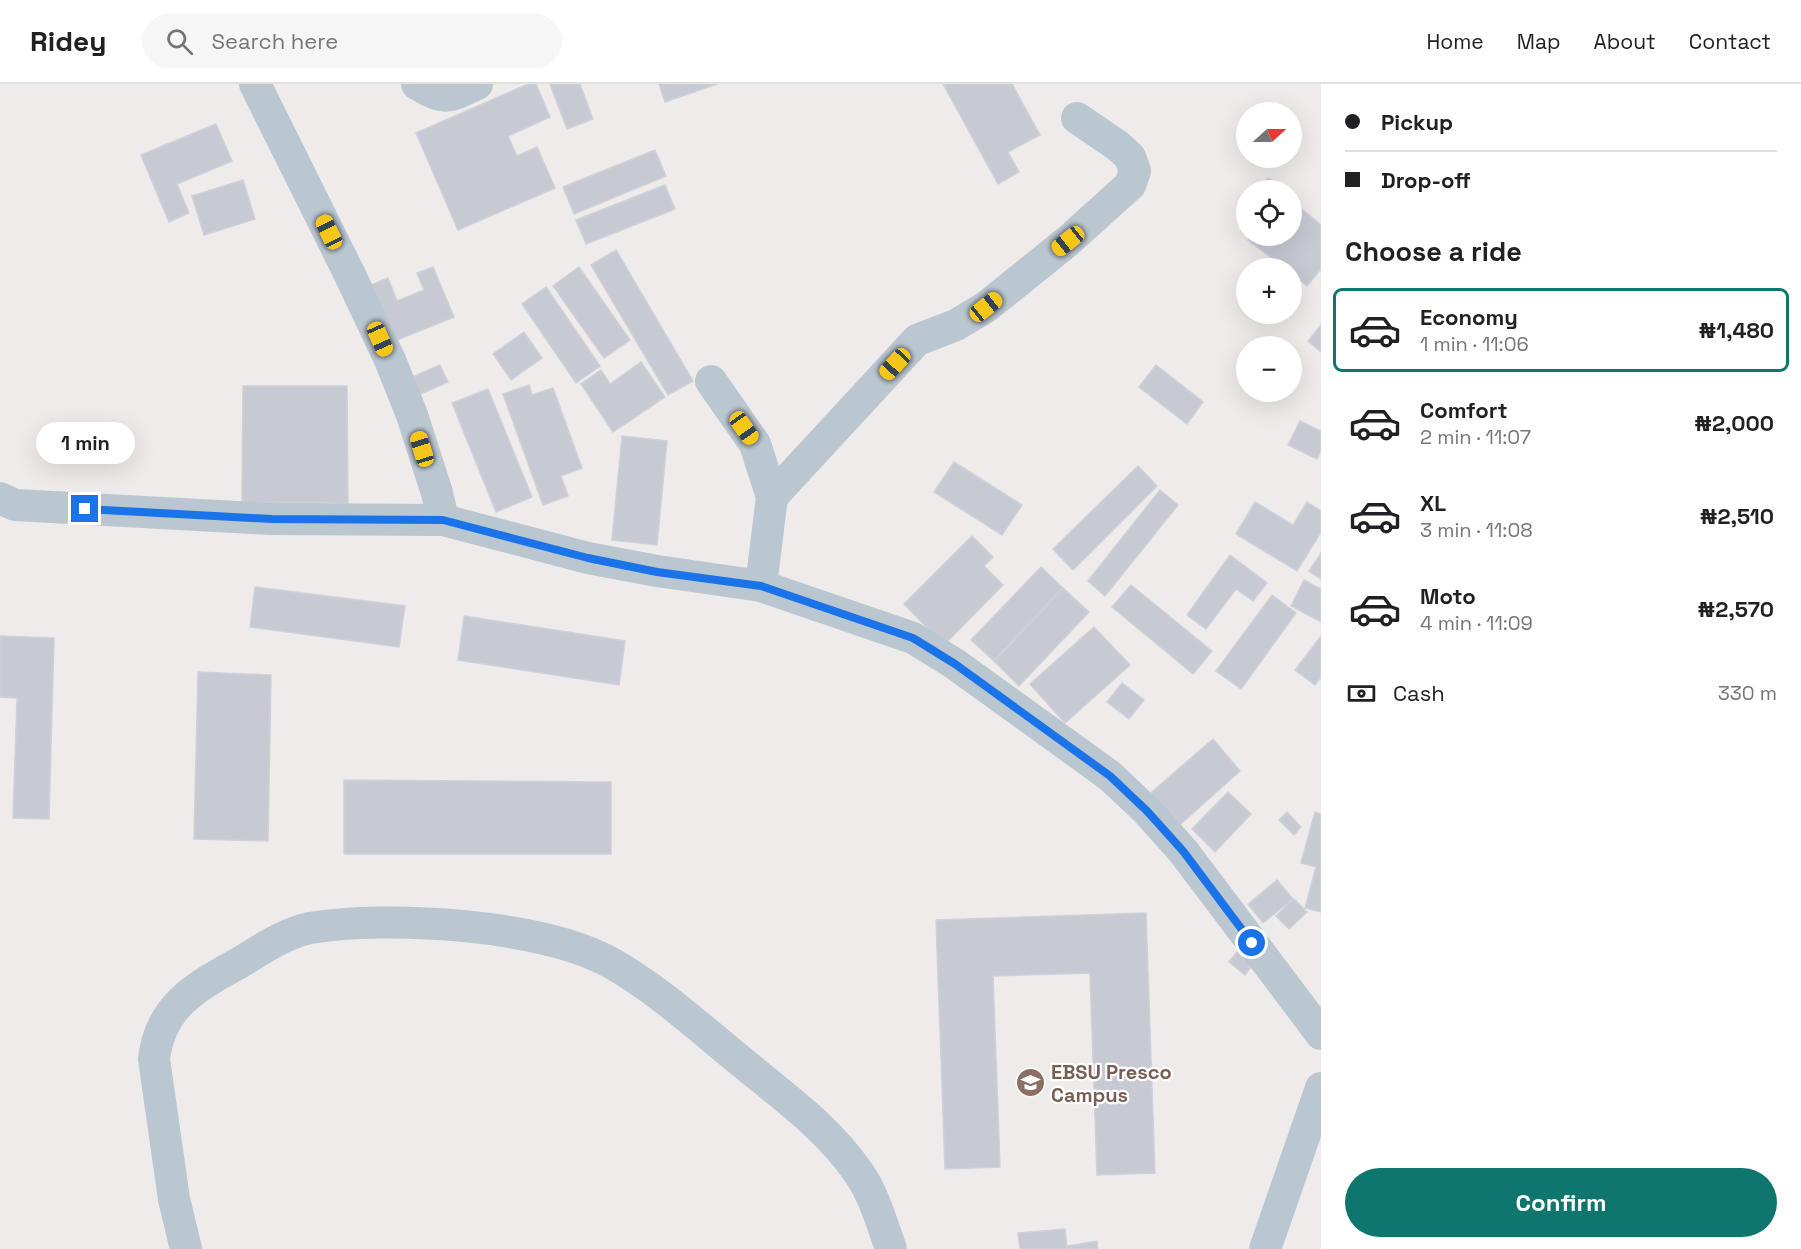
<!DOCTYPE html>
<html lang="en">
<head>
<meta charset="utf-8">
<style>
  body { margin:0; font-family:"Space Grotesk",sans-serif; background:#f6f6f6; color:#202124; height:100vh; display:flex; flex-direction:column; font-size:22px; white-space:nowrap }
  * { box-sizing:border-box; margin:0 }
  p { font-size:20px; color:#757577 }
  .icon { flex:none; width:33px; height:33px; fill:none; stroke:currentColor; stroke-width:2; stroke-linecap:round; stroke-linejoin:round }
  .map { position:relative; flex:1; overflow:hidden }
  .drawer { display:flex; flex-direction:column; background:#fff; width:480px }
  .drawer>* { flex:none }
  .hud { display:grid; align-content:center; height:132px; padding:0 24px; background:#fff }
  .needle { width:39px; rotate:69deg }
  .controls { position:absolute; left:1236px; top:18px; display:grid; gap:12px }
  .controls a { display:grid; place-items:center; width:66px; height:66px; border-radius:50%; background:#fff; box-shadow:0 6px 24px #0002; font-size:30px }
  .end { position:absolute; width:27px; height:27px; margin:-14px; border:8px solid #1a73e8; background:#fff; box-shadow:0 0 0 3px #fff }
  .from { border-radius:50% }
  .bubble { position:absolute; height:42px; border-radius:21px; background:#fff; box-shadow:0 6px 24px #0002; font-size:20px; font-weight:700; line-height:42px; text-align:center }
  .car { position:absolute; width:18px; height:36px; margin:-18px -9px; border-radius:8px; box-shadow:0 0 4px 2px #0007; background:linear-gradient(#f5c518 24%,#345 0 40%,#f5c518 0 76%,#345 0 86%,#f5c518 0) }
  .hud b { display:flex; align-items:center; gap:21px; height:57px; font-size:22px }
  .hud b+b { border-top:2px solid #e0e0e0 }
  .hud i { width:15px; height:15px; background:#202124 }
  ul { padding:0; list-style:none }
  li { display:flex; align-items:center; gap:18px; height:84px; margin:0 12px 9px; padding:0 12px; border:3px solid transparent; border-radius:9px }
  li div { flex:1 }
  li b { display:block; font-size:22px }
  li em { font-style:normal; font-weight:700 }
  li.current { border-color:#0f766e }
  li>.icon { width:54px; height:54px; stroke-width:1.5 }
  h2 { padding:0 24px; font-size:27px; line-height:72px }
  .pay { display:flex; align-items:center; gap:15px; height:66px; padding:0 24px; font-size:22px }
  .pay p { margin-inline-start:auto }
  .cta { display:flex; gap:12px; margin-top:auto; padding:12px 24px }
  .cta a { flex:1; height:69px; border-radius:36px; background:#0f766e; color:#fff; font-size:24px; font-weight:700; line-height:69px; text-align:center }
  header { display:flex; align-items:center; gap:36px; box-sizing:border-box; height:84px; padding:0 30px; background:#fff; border-bottom:2px solid #e0e0e0 }
  header strong { font-size:28px }
  nav { display:flex; gap:33px; margin-inline-start:auto; font-size:21px }
  .search { width:420px; height:54px; background:#f6f6f6; display:flex; align-items:center; gap:15px; box-sizing:border-box; padding:0 21px; border-radius:33px; color:#757577; font-size:22px }
  main { display:flex; flex:1; min-height:0 }
  .map>svg:first-child { display:block }
</style>
</head>
<body>
<header>
<strong>Ridey</strong>
<div class="search"><svg class="icon" aria-label="search" viewBox="0 0 24 24"><circle cx="10" cy="10" r="6"/><path d="M15 15l6 6"/></svg>Search here</div>
<nav><a>Home</a><a>Map</a><a>About</a><a>Contact</a></nav>
</header>
<main>
<div class="map">
<svg width="1321" height="1165" viewBox="0 0 1321 1165">
  <rect width="100%" height="100%" fill="#efebeb"/>
  <g fill="#c7cad3" stroke="#cfd1d9" stroke-width="1.5">
    <path d="M528,0H536L550,33L508,52L517,72L537,63L555,104L458,146L416,49Z"/>
    <path d="M550,0H580L593,35L567,45Z"/>
    <path d="M659,0H717L665,18Z"/>
    <path d="M943,0H1012L1040,51L1008,68L1019,88L998,100Z"/>
    <path d="M216,40L232,77L177,100L189,129L169,138L141,71Z"/>
    <path d="M655,66L666,92L574,130L563,103Z"/>
    <path d="M1268,94L1283,106H1258Z"/>
    <path d="M243,96L255,135L204,151L192,112Z"/>
    <path d="M665,101L675,125L586,160L576,136Z"/>
    <path d="M1292,117L1321,141V185L1307,202L1292,190V184H1285L1248,156L1251,152H1292Z"/>
    <path d="M616,166L693,297L668,311L591,181Z"/>
    <path d="M433,183L454,233L392,258L369,202L388,194L397,217L424,206L417,189Z"/>
    <path d="M579,183L630,256L604,274L553,202Z"/>
    <path d="M546,203L600,282L576,299L522,220Z"/>
    <path d="M1321,241V268L1308,257Z"/>
    <path d="M524,248L542,274L511,296L493,270Z"/>
    <path d="M641,278L665,313L613,348L581,300L601,286L610,300Z"/>
    <path d="M440,281L448,298L416,312L408,295Z"/>
    <path d="M1156,281L1203,318L1187,340L1139,303Z"/>
    <path d="M529,301L532,311L553,304L582,384L561,392L568,412L543,421L503,310Z"/>
    <path d="M243,302H347L348,419H242Z"/>
    <path d="M488,305L532,413L496,428L452,319Z"/>
    <path d="M1300,337L1321,347V366L1317,375L1288,361Z"/>
    <path d="M622,352L667,357L657,461L612,456Z"/>
    <path d="M954,378L1022,421L1002,451L934,408Z"/>
    <path d="M1138,382L1157,402L1073,486L1053,465Z"/>
    <path d="M1160,406L1178,421L1105,512L1088,497Z"/>
    <path d="M1255,418L1293,441L1307,418L1321,427V448L1297,487L1236,450Z"/>
    <path d="M972,452L993,473L984,482L1003,501L944,561L904,520Z"/>
    <path d="M1321,469V495L1309,487Z"/>
    <path d="M1230,471L1267,499L1253,517L1236,505L1206,545L1187,531Z"/>
    <path d="M1041,483L1063,504L994,577L971,556Z"/>
    <path d="M1304,496L1321,505V538L1291,522Z"/>
    <path d="M1131,501L1212,567L1193,590L1112,523Z"/>
    <path d="M255,503L405,522L399,563L250,543Z"/>
    <path d="M1063,504L1089,528L1019,602L994,577Z"/>
    <path d="M1272,511L1296,529L1241,605L1216,587Z"/>
    <path d="M464,532L625,557L619,601L458,576Z"/>
    <path d="M1094,543L1130,581L1065,639L1030,600Z"/>
    <path d="M0,552L54,554L49,735L13,734L17,614L0,613Z"/>
    <path d="M1321,552V593L1315,601L1295,586Z"/>
    <path d="M198,588L271,591L268,757L194,755Z"/>
    <path d="M1122,599L1144,616L1129,635L1107,618Z"/>
    <path d="M1213,655L1240,687L1173,747L1145,714Z"/>
    <path d="M344,696L611,698V770H344Z"/>
    <path d="M1228,708L1251,730L1215,768L1192,745Z"/>
    <path d="M1287,728L1301,743L1294,751L1279,736Z"/>
    <path d="M1315,728L1321,730V828L1305,824L1316,783L1301,779Z"/>
    <path d="M1277,796L1293,815L1263,839L1248,820Z"/>
    <path d="M1294,815L1307,828L1289,845L1276,832Z"/>
    <path d="M1146,829L1155,1089L1097,1091L1090,889L993,892L1000,1083L945,1085L936,836Z"/>
    <path d="M1241,863L1257,875L1245,891L1229,878Z"/>
    <path d="M1065,1145L1067,1165H1020L1018,1149Z"/>
    <path d="M1097,1157L1098,1165H1068L1067,1162Z"/>
  </g>
  <g fill="none" stroke-linecap="round" stroke-linejoin="round">
    <g stroke="#bac6d0" stroke-width="32">
      <path d="M255,0L350,191L390,276L412,331L437,409L443,436"/>
      <path d="M417,0C445,17 448,14 477,0"/>
      <path d="M711,297L755,360L772,413L761,502"/>
      <path d="M772,413L917,256L956,241L986,223L1068,157L1130,101L1135,87L1130,73L1118,62L1077,34"/>
      <path d="M0,414L15,421L272,435L443,436L588,474L657,487L761,502L913,554L955,580L1110,692L1147,727L1183,767L1321,950"/>
      <path d="M186,1165L174,1115L154,975C160,922 196,903 239,879C261,866 285,849 310,844C388,831 544,840 613,880C660,907 701,945 743,979C784,1013 828,1044 858,1088C874,1110 882,1140 891,1165"/>
      <path d="M1265,1165L1321,1004"/>
    </g>
  </g>
  <g fill="none" stroke-linecap="round" stroke-linejoin="round">
    <path stroke="#1a73e8" stroke-width="8" d="M85,425L272,435L443,436L588,474L657,488L761,502L913,554L955,580L1110,692L1147,727L1183,767L1252,859"/>
  </g>
  <defs>
    <symbol id="school-disc" viewBox="-11 -11 22 22"><circle r="9.5" fill="#8d6e63" stroke="#fff"/><path d="M0-5L7-2L0 1L-7-2ZM-4 1L0 2.5L4 1V4Q0 6-4 4Z" fill="#fff"/></symbol>
  </defs>
  <g fill-rule="evenodd">
    <use href="#school-disc" x="1014" y="982" width="33" height="33"/>
  </g>
  <g text-anchor="middle" dominant-baseline="central" stroke-width="4.5" stroke-linejoin="round" paint-order="stroke">
    <g font-size="20" font-weight="bold" fill="#785e54" stroke="#fff" text-anchor="start">
      <text x="1051" y="988">EBSU Presco<tspan x="1051" dy="23">Campus</tspan></text>
    </g>
  </g>
</svg>
<div class="controls">
<a><svg class="needle" viewBox="-14 -14 28 28"><path d="M0-13l5 13h-10z" fill="#e53935"/><path d="M0 13l5-13h-10z" fill="#757577"/></svg></a>
<a><svg class="icon" aria-label="locate" viewBox="0 0 24 24"><circle cx="12" cy="12" r="6"/><path d="M12 2v4M12 18v4M2 12h4M18 12h4"/></svg></a>
<a>+</a>
<a>−</a>
</div>
<i class="end from" style="left:1252px;top:859px"></i>
<i class="end" style="left:85px;top:425px"></i>
<div class="bubble" style="left:36px;top:338px;width:99px">1 min</div>
<i class="car" style="left:329px;top:148px;rotate:334deg"></i>
<i class="car" style="left:1068px;top:157px;rotate:231deg"></i>
<i class="car" style="left:986px;top:223px;rotate:51deg"></i>
<i class="car" style="left:380px;top:255px;rotate:156deg"></i>
<i class="car" style="left:895px;top:280px;rotate:223deg"></i>
<i class="car" style="left:744px;top:344px;rotate:145deg"></i>
<i class="car" style="left:422px;top:365px;rotate:343deg"></i>
</div>
<section class="drawer">
<div class="hud">
<b><i class="from"></i>Pickup</b>
<b><i></i>Drop-off</b>
</div>
<h2>Choose a ride</h2>
<ul>
<li class="current"><svg class="icon" aria-label="car" viewBox="0 0 24 24"><path d="M5 17H2v-5l4-1 3-4h7l3 4 3 1v5h-3M9 17h6M6 11h13"/><circle cx="7" cy="17" r="2"/><circle cx="17" cy="17" r="2"/></svg><div><b>Economy</b><p>1 min · 11:06</p></div><em>₦1,480</em></li>
<li><svg class="icon" aria-label="car" viewBox="0 0 24 24"><path d="M5 17H2v-5l4-1 3-4h7l3 4 3 1v5h-3M9 17h6M6 11h13"/><circle cx="7" cy="17" r="2"/><circle cx="17" cy="17" r="2"/></svg><div><b>Comfort</b><p>2 min · 11:07</p></div><em>₦2,000</em></li>
<li><svg class="icon" aria-label="car" viewBox="0 0 24 24"><path d="M5 17H2v-5l4-1 3-4h7l3 4 3 1v5h-3M9 17h6M6 11h13"/><circle cx="7" cy="17" r="2"/><circle cx="17" cy="17" r="2"/></svg><div><b>XL</b><p>3 min · 11:08</p></div><em>₦2,510</em></li>
<li><svg class="icon" aria-label="car" viewBox="0 0 24 24"><path d="M5 17H2v-5l4-1 3-4h7l3 4 3 1v5h-3M9 17h6M6 11h13"/><circle cx="7" cy="17" r="2"/><circle cx="17" cy="17" r="2"/></svg><div><b>Moto</b><p>4 min · 11:09</p></div><em>₦2,570</em></li>
</ul>
<div class="pay"><svg class="icon" aria-label="cash" viewBox="0 0 24 24"><path d="M3 7h18v10H3z"/><circle cx="12" cy="12" r="2"/></svg>Cash<p>330 m</p></div>
<div class="cta"><a>Confirm</a></div>
</section>
</main>
</body>
</html>
